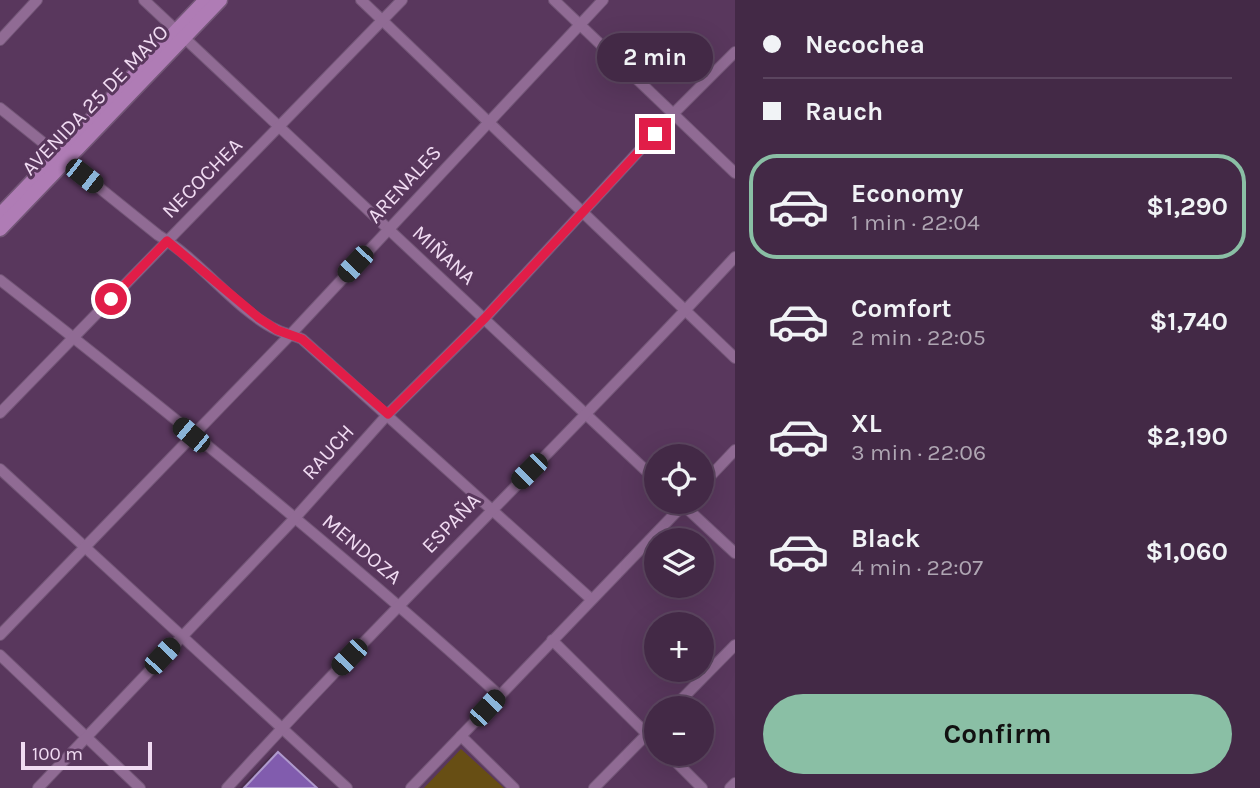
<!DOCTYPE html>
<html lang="en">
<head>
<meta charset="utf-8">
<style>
  body { margin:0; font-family:Karla,sans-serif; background:#4a314d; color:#f1f3f6; height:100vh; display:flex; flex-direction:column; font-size:26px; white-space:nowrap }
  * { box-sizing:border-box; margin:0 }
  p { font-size:23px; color:#afa6b3 }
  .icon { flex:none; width:38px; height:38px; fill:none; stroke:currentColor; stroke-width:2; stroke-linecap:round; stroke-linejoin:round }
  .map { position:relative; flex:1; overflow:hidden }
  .drawer { display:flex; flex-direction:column; background:#432946; width:525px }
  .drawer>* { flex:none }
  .hud { display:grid; align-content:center; height:154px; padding:0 28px; background:#432946 }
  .fabs { position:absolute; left:644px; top:444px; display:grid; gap:14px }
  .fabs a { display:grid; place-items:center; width:70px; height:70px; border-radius:50%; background:#432946; box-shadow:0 7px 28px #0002,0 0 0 2px #5b455f; font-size:35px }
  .scale { position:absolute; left:21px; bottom:18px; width:131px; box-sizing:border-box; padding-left:7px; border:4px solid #f0dbf2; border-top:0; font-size:19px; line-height:24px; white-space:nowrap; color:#f0dbf2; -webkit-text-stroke:5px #59375d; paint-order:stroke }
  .end { position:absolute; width:32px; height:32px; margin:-16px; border:9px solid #e11d48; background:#fff; box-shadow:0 0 0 4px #fff }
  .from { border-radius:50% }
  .bubble { position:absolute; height:49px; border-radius:24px; background:#432946; box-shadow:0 7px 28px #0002,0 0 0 2px #5b455f; font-size:23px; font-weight:700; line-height:49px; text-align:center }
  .car { position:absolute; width:21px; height:42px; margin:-21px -10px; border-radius:9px; box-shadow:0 0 5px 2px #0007; background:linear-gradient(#222 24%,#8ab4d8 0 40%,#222 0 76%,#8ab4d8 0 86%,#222 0) }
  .hud b { display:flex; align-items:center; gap:24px; height:66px; font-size:26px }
  .hud b+b { border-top:2px solid #5b455f }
  .hud i { width:18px; height:18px; background:#f1f3f6 }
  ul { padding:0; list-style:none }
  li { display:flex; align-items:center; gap:21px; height:105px; margin:0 14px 10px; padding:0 14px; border:4px solid transparent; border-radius:28px }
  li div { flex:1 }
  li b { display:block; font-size:26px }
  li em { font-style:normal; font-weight:700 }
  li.active { border-color:#8abfa5 }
  li>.icon { width:63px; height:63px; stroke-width:1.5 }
  .primary-button { display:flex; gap:14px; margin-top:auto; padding:14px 28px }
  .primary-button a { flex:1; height:80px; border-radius:42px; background:#8abfa5; color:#111; font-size:28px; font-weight:700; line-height:80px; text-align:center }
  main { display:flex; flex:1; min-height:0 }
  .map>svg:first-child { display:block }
</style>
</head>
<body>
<main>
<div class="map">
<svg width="735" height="788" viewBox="0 0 735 788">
  <defs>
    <filter id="shadow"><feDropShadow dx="-3" dy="3" stdDeviation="2" flood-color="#0009"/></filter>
  </defs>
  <rect width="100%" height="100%" fill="#59375d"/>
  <path fill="#674e14" d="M461,749L504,788H424Z"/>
  <path fill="#815cae" stroke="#af9acd" stroke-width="2" filter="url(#shadow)" d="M278,752L317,788H244Z"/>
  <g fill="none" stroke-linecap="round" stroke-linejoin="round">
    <defs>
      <g id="minor">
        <path d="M144,0L656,480"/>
        <path d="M361,0L735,358"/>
        <path d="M554,0L735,173"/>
        <path d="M0,40L37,0"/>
        <path d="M0,108L158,235C200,260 237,311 277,330C285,334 294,335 302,339L591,599"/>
        <path d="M0,280C170,413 339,550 499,695"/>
        <path d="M0,413L402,0"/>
        <path d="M0,469L347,788"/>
        <path d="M702,485L735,450"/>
        <path d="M680,502L735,553"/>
        <path d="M0,635L291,334L603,0"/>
        <path d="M552,640L656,743"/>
        <path d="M0,655L140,788"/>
        <path d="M672,709L735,645"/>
        <path d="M461,736L514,788"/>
        <path d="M668,754L702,788"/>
        <path d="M38,788L295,518L388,414L485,318L673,114L735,52"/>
        <path d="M227,788C392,607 569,437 735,257"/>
        <path d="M411,788L686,502"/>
        <path d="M594,788L656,725"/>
        <path d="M730,788L735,783"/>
      </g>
      <g id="primary">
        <path d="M0,215L206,0"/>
        <path d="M0,229L220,0"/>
      </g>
    </defs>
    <use href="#minor" stroke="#735677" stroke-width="12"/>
    <use href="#primary" stroke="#735677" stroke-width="17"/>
    <use href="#minor" stroke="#906b94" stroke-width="10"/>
    <use href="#primary" stroke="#af7cb5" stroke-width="14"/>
  </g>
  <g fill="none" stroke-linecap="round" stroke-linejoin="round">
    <path stroke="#e11d48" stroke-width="9" d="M111,299L167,241L259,318L277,330L302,339L388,414L485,318L655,134"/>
  </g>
  <g text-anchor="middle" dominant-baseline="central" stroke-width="6" stroke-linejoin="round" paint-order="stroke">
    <g font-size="21" fill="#f0dbf2" stroke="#59375d">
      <text transform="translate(95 100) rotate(-46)">AVENIDA 25 DE MAYO</text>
      <text transform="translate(202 178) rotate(-45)">NECOCHEA</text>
      <text transform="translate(404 184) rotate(-47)">ARENALES</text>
      <text transform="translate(444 255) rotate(42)">MIÑANA</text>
      <text transform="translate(328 452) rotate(-48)">RAUCH</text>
      <text transform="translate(451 523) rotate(-46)">ESPAÑA</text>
      <text transform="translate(362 549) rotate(40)">MENDOZA</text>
    </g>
  </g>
</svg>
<div class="fabs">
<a><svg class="icon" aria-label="locate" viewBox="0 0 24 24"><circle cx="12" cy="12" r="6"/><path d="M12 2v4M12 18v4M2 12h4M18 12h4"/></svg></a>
<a><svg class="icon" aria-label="layers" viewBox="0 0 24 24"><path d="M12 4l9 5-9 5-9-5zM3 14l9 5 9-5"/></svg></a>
<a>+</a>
<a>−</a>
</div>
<div class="scale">100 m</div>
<i class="end from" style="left:111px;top:299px"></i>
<i class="end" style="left:655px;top:134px"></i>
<div class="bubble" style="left:597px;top:33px;width:116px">2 min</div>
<i class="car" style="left:84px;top:176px;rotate:128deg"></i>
<i class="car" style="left:355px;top:264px;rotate:223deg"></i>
<i class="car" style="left:191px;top:435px;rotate:310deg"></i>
<i class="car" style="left:529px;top:471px;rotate:225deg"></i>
<i class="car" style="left:162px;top:656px;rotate:43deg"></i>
<i class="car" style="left:349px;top:657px;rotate:224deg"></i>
<i class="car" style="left:487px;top:708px;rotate:43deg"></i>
</div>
<section class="drawer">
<div class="hud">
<b><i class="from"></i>Necochea</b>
<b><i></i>Rauch</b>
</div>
<ul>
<li class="active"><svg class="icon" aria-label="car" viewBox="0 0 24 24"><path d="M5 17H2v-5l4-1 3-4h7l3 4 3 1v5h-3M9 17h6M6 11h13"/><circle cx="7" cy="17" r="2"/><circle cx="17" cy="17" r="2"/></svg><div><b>Economy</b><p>1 min · 22:04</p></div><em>$1,290</em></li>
<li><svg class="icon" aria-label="car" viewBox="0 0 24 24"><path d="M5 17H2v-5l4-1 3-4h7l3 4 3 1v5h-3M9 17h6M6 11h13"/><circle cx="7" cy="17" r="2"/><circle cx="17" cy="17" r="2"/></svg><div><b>Comfort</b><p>2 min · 22:05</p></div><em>$1,740</em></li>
<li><svg class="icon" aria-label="car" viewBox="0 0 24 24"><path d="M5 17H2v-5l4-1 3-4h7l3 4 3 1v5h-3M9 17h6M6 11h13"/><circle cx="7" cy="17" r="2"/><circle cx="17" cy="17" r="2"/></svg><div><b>XL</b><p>3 min · 22:06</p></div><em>$2,190</em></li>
<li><svg class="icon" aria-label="car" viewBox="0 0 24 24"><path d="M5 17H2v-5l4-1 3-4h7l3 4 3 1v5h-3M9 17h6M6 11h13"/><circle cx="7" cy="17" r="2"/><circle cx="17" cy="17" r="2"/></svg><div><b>Black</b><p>4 min · 22:07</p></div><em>$1,060</em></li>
</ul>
<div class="primary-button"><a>Confirm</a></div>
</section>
</main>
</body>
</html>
